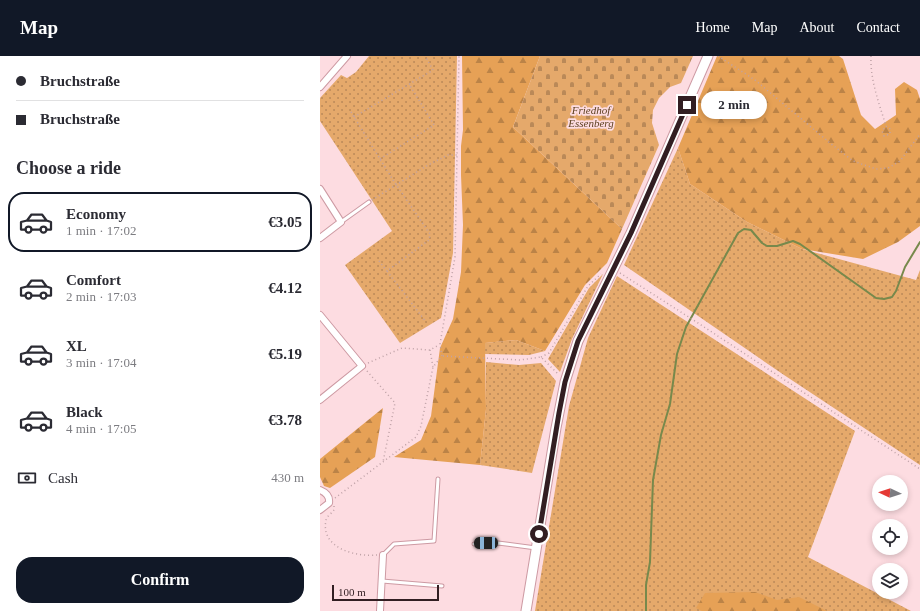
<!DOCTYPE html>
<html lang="en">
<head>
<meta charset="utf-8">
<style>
  body { margin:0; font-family:"Times New Roman",serif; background:#f2f2f3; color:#2b2b33; height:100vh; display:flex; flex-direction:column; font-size:15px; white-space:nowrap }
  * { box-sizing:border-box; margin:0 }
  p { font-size:13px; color:#7c7c81 }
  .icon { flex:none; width:22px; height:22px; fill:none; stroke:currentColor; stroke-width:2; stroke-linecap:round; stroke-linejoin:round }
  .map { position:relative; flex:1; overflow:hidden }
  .panel { display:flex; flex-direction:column; background:#fff; width:320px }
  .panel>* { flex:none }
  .top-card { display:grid; align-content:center; height:88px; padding:0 16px; background:#fff }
  .needle { width:26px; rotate:274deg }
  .controls { position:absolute; left:552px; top:419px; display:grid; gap:8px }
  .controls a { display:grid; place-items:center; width:36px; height:36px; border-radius:50%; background:#fff; box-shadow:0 2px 6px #0003; font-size:20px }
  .scale { position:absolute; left:12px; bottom:10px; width:107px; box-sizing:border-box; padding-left:4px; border:2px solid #321e22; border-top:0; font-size:11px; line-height:14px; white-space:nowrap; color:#321e22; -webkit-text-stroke:3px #fddce1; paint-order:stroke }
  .end { position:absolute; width:18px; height:18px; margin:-9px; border:5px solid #321e22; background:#fff; box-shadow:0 0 0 2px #fff }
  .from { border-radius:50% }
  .bubble { position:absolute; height:28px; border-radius:14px; background:#fff; box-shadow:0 2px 6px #0003; font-size:13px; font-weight:700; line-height:28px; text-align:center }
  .car { position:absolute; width:12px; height:24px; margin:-12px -6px; border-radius:5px; box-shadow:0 0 3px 1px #0007; background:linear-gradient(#222 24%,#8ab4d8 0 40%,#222 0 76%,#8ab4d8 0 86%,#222 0) }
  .top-card b { display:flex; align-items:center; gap:14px; height:38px; font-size:15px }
  .top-card b+b { border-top:1px solid #e1e1e2 }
  .top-card i { width:10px; height:10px; background:#2b2b33 }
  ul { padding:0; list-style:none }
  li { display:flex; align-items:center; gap:12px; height:60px; margin:0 8px 6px; padding:0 8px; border:2px solid transparent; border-radius:16px }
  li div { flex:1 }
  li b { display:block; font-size:15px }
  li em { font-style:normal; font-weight:700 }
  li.active { border-color:#111827 }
  li>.icon { width:36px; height:36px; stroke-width:1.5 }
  h2 { padding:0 16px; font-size:18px; line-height:48px }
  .pay { display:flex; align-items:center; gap:10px; height:44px; padding:0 16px; font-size:15px }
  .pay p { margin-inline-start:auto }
  .action { display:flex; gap:8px; margin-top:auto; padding:8px 16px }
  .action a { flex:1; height:46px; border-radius:16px; background:#111827; color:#fff; font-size:16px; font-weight:700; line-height:46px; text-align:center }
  header { display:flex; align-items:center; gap:24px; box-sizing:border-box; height:56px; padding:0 20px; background:#111827; color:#fff }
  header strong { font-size:19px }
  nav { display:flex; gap:22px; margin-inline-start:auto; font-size:14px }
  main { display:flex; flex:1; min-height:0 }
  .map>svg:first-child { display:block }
</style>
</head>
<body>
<header>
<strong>Map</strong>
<nav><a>Home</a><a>Map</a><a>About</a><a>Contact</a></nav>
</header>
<main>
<section class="panel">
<div class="top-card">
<b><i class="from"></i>Bruchstraße</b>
<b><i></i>Bruchstraße</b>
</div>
<h2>Choose a ride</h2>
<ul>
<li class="active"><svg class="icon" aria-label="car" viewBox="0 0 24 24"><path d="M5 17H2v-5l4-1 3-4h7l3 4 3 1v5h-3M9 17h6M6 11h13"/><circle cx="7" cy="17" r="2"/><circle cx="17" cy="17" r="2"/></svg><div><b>Economy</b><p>1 min · 17:02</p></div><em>€3.05</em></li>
<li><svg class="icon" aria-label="car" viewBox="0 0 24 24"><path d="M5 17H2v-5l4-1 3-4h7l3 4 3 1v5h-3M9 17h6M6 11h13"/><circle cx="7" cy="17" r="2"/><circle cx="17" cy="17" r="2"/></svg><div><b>Comfort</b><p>2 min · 17:03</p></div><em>€4.12</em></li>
<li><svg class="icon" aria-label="car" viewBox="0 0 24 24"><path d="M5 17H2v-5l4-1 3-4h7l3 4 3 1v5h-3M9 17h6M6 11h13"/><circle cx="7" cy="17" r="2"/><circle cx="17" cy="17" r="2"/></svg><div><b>XL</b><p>3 min · 17:04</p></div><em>€5.19</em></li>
<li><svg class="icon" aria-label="car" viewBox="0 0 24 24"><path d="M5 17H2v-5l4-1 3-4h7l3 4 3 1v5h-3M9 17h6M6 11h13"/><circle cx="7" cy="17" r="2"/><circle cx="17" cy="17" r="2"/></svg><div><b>Black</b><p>4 min · 17:05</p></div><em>€3.78</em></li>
</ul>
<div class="pay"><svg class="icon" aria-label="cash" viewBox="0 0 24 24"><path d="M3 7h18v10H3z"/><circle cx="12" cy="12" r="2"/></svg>Cash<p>430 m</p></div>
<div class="action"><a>Confirm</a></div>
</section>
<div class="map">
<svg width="600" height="555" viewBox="0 0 600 555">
  <defs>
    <pattern id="grass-dots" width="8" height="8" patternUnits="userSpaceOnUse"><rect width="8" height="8" fill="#e5a96b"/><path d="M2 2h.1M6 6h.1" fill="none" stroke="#ba8958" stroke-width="1.8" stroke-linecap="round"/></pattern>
    <pattern id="forest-firs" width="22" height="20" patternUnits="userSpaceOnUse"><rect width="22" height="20" fill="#e6a156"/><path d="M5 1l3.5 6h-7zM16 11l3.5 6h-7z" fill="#bb8347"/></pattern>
    <pattern id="cemetery-stones" width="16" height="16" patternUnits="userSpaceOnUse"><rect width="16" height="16" fill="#e5a96b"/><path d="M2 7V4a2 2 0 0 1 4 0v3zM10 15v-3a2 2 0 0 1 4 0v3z" fill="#ba8958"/></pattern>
  </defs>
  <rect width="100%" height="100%" fill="#fddce1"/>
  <g fill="url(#grass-dots)">
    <path d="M49,0H137L133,197L121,262L80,287L25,209L72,175L0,65V42L21,19L27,22L36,16Z"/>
    <path d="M358,92L370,128L427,166L482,193L596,224L600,214V409L464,319L304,209Z"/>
    <path d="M283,218L252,283L240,316L228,303L269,232Z"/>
    <path d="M297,220L535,375L488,501L591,555H215L249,350L268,282Z"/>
    <path d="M196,284L225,295L209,299L165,298V287Z"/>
    <path d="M166,306L199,309L221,307L236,325L212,417L160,409L166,353Z"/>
  </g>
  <g fill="url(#forest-firs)">
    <path d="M142,0H220L193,71L302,173L287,207L265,229L225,295L196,284L165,287L166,353L160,409L74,401L101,384L111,360L120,292L133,263L141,216L143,169L141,119V90L143,74Z"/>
    <path d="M397,0H519L523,3L541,59L555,73L576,59L575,33L584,26L597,34L600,43V170L578,186L543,203L482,193L427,166L370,128L358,92Z"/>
    <path d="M63,352L55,401L10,432L4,430L0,421V403Z"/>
    <path d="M435,536L457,544L479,541L507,555H382L376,552L385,537Z"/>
  </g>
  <path fill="url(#cemetery-stones)" d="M220,0H373L361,27L350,31L339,42L333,54L332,67L339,89L302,173L193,71Z"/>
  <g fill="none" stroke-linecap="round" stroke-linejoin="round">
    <path stroke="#77894c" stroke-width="2" d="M326,555V529L330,506L333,424L341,379L350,348L357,298L366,271L418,177L424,173L431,174L442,187L447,190H457L473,185L480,188L556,242L564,243L572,241L576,235L585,211L600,186"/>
    <defs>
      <g id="lane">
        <path d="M21,166L49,146"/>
        <path d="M154,488L178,487L216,492"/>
        <path d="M63,499L74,488L114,485L118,423"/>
        <path d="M62,525L122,530"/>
      </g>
      <g id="street">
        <path d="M0,31L27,0"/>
        <path d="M0,133L21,166L0,182"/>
        <path d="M0,259L42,310L0,344"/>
        <path d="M0,434C5,436 10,440 9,447L0,454"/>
        <path d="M60,555L63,499"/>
      </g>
      <path id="secondary" d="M206,555L236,372L245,326L258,285L311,177L388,0"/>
    </defs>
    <use href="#lane" stroke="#cd9aa3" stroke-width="5"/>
    <use href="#street" stroke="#cd9aa3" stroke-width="8"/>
    <use href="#secondary" stroke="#cd9aa3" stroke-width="11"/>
    <g stroke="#bfa2a7" stroke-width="1.5" stroke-dasharray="1 3" stroke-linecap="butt">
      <path d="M398,0L435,24L510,87L533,105L556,113L568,112L580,105L600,78"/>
      <path d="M551,0C550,24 559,47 566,70L570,73V78L564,80L562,75L566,70"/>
      <path d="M31,56L73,124L110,178L109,184L67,215L106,266"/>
      <path d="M34,61L113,14L105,0"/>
      <path d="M60,103L114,69L89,28"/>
      <path d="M52,144L108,109L128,99H137"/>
      <path d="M59,205L67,215"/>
      <path d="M300,217L378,267L600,413"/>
      <path d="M110,294L113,311"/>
      <path d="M123,300L200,304L221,301L239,319"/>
      <path d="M221,301L229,297L268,230L281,218"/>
      <path d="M48,307L82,292L110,294L119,289"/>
      <path d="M47,315L75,347L63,406"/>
      <path d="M15,442L96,381L101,370L113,311L122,300L120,288L135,201L139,0"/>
      <path d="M14,450V454C12,457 7,460 6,464C0,493 37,501 57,499"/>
    </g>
    <use href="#lane" stroke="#fff" stroke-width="3"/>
    <use href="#street" stroke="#fff" stroke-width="6"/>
    <use href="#secondary" stroke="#fff" stroke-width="9"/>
  </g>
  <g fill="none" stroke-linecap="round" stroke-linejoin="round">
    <path stroke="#321e22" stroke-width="5" d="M219,478L239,357L245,326L258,285L311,177L367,49"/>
  </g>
  <g text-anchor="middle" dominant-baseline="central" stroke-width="3.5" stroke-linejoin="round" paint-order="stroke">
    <g font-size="11" font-style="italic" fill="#5f4222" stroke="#fddce1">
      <text x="271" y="54">Friedhof<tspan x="271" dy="13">Essenberg</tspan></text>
    </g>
  </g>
</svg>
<div class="controls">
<a><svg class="needle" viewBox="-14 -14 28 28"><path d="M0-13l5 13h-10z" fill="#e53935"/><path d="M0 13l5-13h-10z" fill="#7c7c81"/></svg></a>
<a><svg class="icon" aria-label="locate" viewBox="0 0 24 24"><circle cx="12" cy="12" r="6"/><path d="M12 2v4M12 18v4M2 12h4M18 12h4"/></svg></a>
<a><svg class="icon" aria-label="layers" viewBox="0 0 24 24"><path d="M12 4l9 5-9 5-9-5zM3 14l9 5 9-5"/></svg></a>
</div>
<div class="scale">100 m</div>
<i class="end from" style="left:219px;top:478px"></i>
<i class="end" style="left:367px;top:49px"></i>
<div class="bubble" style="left:381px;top:35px;width:66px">2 min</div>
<i class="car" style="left:166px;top:487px;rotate:269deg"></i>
</div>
</main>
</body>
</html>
